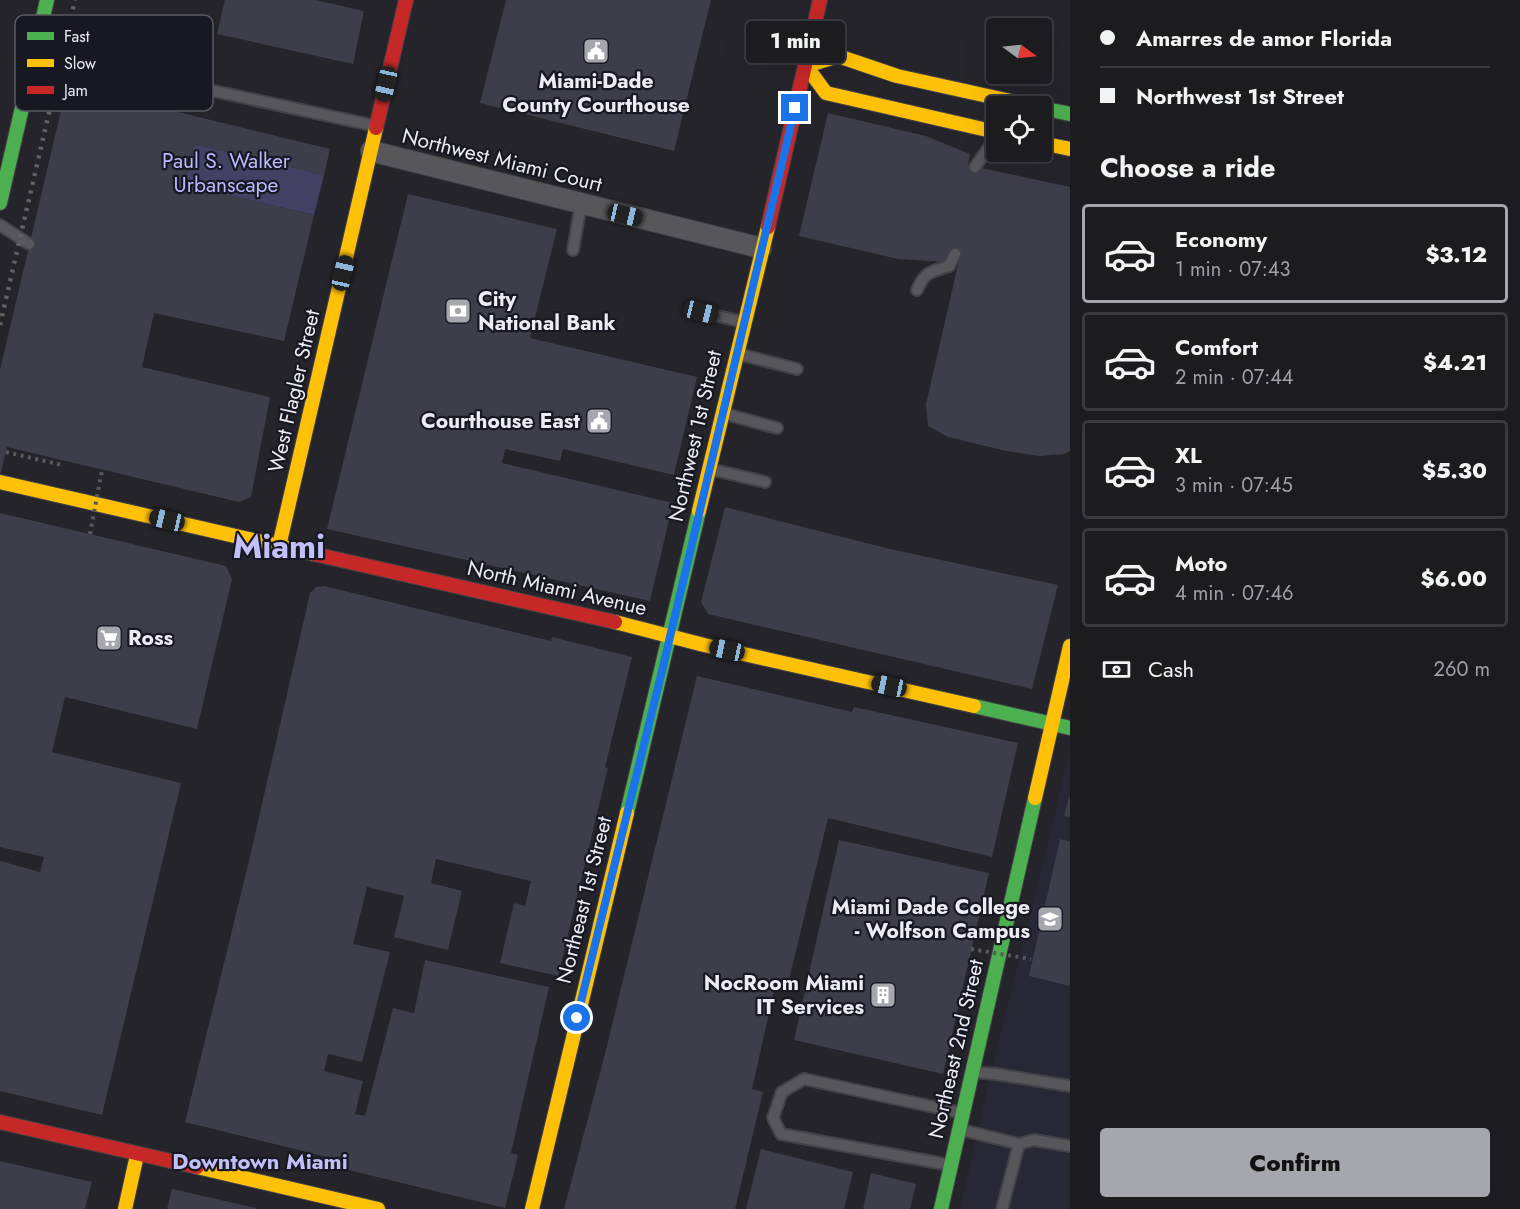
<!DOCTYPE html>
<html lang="en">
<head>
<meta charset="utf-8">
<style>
  body { margin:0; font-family:Jost,sans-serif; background:#28282d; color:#f1f3f6; height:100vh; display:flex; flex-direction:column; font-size:22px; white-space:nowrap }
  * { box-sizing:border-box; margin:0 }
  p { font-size:20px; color:#a0a1a5 }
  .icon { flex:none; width:33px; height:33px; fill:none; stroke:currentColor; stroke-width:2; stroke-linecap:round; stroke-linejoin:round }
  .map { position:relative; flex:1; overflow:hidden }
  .panel { display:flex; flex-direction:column; background:#1b1b20; width:450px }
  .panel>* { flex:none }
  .top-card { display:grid; align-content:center; height:132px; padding:0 30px; background:#1b1b20 }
  .needle { width:39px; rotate:105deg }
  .buttons { position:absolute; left:986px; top:18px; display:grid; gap:12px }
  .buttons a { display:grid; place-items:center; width:66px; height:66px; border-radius:6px; background:#1b1b20; box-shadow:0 6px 24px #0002,0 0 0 2px #39393e; font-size:30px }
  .end { position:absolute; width:27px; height:27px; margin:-14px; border:8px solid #1a73e8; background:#fff; box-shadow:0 0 0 3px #fff }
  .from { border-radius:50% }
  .bubble { position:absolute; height:42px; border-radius:6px; background:#1b1b20; box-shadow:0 6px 24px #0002,0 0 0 2px #39393e; font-size:20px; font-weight:800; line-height:42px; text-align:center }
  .car { position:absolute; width:18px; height:36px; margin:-18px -9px; border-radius:8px; box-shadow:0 0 4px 2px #0007; background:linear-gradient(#222 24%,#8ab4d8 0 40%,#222 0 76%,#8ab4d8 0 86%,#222 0) }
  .top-card b { display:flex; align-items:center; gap:21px; height:57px; font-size:22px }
  .top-card b+b { border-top:2px solid #39393e }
  .top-card i { width:15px; height:15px; background:#f1f3f6 }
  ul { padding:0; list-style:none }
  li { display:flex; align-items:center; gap:18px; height:99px; margin:0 12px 9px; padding:0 18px; border:3px solid #39393e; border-radius:6px }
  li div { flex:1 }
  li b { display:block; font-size:22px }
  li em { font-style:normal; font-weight:800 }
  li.active { border-color:#a6a6ae }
  li>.icon { width:54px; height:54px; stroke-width:1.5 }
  h2 { padding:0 30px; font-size:27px; line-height:72px }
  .pay { display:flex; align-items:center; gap:15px; height:66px; padding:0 30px; font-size:22px }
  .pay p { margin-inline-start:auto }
  .cta { display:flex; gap:12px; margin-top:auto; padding:12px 30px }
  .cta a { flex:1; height:69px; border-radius:6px; background:#a6a6ae; color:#111; font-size:24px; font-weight:800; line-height:69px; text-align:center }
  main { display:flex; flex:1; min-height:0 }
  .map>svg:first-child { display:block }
</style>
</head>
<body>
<main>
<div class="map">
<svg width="1070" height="1209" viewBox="0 0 1070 1209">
  <rect width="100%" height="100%" fill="#24242a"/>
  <path fill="#272736" d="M1070,751V1209H960L988,1086Z"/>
  <path fill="#424164" d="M194,144L324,175L314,215L184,185Z"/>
  <g fill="#3e3d4a">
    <path d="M225,0H316L364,11L353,64L217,34Z"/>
    <path d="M506,0H711L674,151L480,103Z"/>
    <path d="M67,85L330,149L324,175L194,144L184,185L314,215L284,341L154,313L142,367L270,397L251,497L239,502L7,447L0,475V370Z"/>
    <path d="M828,113L926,136L970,154L968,165L1070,187V451L1064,454L1040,456L1006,451L948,437L928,426L926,404L960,256L948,252L947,262L898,259L799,236Z"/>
    <path d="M408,194L557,229L530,338L697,377L674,475L563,449L560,461L505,449L502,463L673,503L650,601L327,529Z"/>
    <path d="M725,507L890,549L1058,585L1032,689L708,614L701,602Z"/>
    <path d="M0,513L226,566L232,579L197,729L65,697L52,752L181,783L102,1115L0,1091V861L40,872L44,857L0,847Z"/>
    <path d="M324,586L522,634L551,641L552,637L632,657L605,767L608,768L558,976L500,963L514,903L525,906L531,881L436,859L431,883L462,891L448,950L394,937L404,896L367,887L353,944L390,952L362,1062L328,1054L324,1071L363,1081L355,1114L365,1116L393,1008L414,1013L425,960L549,987L511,1153L518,1155L505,1208L340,1168L343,1161L185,1122L249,861L310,593L316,587Z"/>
    <path d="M697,676L852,712L854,707L1018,743L992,857L828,818L788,984L776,982L752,1089L763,1092L735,1209H564L605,1054Z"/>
    <path d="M1069,797H1070V817L1064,816Z"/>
    <path d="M1060,839L1070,842V986L1029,976Z"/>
    <path d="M839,840L989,873L943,1074L794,1040Z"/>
    <path d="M761,1149L853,1172L844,1209H746Z"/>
    <path d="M0,1161L92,1182L85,1209H0Z"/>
    <path d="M871,1173L916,1184L910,1209H863Z"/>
    <path d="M172,1189L256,1208V1209H167Z"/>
  </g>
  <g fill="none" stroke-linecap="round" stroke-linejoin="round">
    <defs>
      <g id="lane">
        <path d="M37,53L376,126"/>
        <path d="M25,97L62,105"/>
        <path d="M975,167L996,137"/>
        <path d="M0,225L29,244"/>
        <path d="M573,250L581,204"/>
        <path d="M917,290C925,271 931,272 949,266L955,254"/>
        <path d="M701,312L743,322"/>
        <path d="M739,354L797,369"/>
        <path d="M722,413L777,428"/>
        <path d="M710,469L765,482"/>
        <path d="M972,1072L996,1074L1070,1086"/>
        <path d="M962,1130L1019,1144"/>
        <path d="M950,1165L781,1134L773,1118L782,1092L804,1079L962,1113"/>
        <path d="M1002,1209L1019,1144L1034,1140L1070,1146"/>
      </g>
      <path id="street" d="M371,151L761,248"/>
      <g id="fast">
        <path d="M1041,108L1070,114"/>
        <path d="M0,203L47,0"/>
        <path d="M974,706L1070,728"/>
        <path d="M627,813L699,511"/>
        <path d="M941,1209L1035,798"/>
      </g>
      <g id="slow">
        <path d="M806,66L838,56L897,76L1033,106"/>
        <path d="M806,66L826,93L996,132"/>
        <path d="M1041,143L1070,149"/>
        <path d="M0,482L314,554"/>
        <path d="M699,511L768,227"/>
        <path d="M279,546L376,128"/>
        <path d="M615,622L704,645L974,706"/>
        <path d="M1035,798L1070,646"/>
        <path d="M197,1167L378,1209"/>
        <path d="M125,1209L137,1155"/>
        <path d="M532,1209L627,813"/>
      </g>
      <g id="jam">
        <path d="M376,128L406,0"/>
        <path d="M768,227L820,0"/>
        <path d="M314,554L615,622"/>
        <path d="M0,1122L197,1167"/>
      </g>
    </defs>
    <use href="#lane" stroke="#424248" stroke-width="14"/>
    <use href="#street" stroke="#424248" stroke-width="22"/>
    <use href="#fast" stroke="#424248" stroke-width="16"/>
    <use href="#slow" stroke="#424248" stroke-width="16"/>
    <use href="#jam" stroke="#424248" stroke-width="16"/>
    <path stroke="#58585d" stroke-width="4" stroke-dasharray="3 4.5" stroke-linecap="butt" d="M6,452L62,465"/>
    <use href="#lane" stroke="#57575b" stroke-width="10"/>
    <use href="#street" stroke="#57575b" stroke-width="20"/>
    <use href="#fast" stroke="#4caf50" stroke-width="14"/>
    <use href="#slow" stroke="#ffc107" stroke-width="14"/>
    <use href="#jam" stroke="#c62828" stroke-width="14"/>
    <path stroke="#616166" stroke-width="4.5" stroke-dasharray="3 6" stroke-linecap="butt" d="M0,325L75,0"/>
    <g stroke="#58585d" stroke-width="4" stroke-dasharray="3 4.5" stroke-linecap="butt">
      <path d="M90,534L102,470"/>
      <path d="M971,949L1031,959"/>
    </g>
  </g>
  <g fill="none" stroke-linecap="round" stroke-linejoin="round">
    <path stroke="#1a73e8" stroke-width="8" d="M577,1018L661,675L795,108"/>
  </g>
  <defs>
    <symbol id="civic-square" viewBox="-11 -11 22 22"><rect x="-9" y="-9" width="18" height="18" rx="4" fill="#a6a6ae" stroke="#181823"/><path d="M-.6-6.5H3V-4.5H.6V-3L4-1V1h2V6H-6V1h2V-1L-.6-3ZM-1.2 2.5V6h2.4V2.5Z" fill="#fff"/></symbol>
    <symbol id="bank-square" viewBox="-11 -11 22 22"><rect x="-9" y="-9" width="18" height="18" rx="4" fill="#a6a6ae" stroke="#181823"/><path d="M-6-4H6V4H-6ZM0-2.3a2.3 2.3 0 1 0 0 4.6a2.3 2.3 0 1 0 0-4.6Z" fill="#fff"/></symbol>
    <symbol id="supermarket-square" viewBox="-11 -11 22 22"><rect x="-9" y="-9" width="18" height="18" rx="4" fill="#a6a6ae" stroke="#181823"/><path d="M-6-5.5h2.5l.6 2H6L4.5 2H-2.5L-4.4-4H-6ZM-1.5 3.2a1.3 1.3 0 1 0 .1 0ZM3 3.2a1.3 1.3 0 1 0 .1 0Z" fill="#fff"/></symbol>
    <symbol id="university-square" viewBox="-11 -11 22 22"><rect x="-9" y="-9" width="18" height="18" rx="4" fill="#a6a6ae" stroke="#181823"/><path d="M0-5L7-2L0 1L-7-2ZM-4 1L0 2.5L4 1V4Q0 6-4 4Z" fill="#fff"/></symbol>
    <symbol id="building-square" viewBox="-11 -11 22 22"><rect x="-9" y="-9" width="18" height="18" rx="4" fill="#a6a6ae" stroke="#181823"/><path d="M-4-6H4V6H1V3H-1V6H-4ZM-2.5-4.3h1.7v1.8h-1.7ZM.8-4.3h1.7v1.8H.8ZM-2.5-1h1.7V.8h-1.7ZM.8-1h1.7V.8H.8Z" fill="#fff"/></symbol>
  </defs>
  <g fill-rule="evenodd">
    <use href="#civic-square" x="581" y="36" width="30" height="30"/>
    <use href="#bank-square" x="443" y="296" width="30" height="30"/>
    <use href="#civic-square" x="584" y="406" width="30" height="30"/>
    <use href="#supermarket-square" x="94" y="623" width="30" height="30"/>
    <use href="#university-square" x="1035" y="904" width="30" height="30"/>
    <use href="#building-square" x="868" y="980" width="30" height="30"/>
  </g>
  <g text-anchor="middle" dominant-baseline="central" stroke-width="4.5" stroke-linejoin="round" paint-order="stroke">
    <g font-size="21" font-weight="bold" fill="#ececf5" stroke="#181823" text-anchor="end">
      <text x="596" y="81" text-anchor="middle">Miami-Dade<tspan x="596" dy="24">County Courthouse</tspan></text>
      <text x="478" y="299" text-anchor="start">City<tspan x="478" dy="24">National Bank</tspan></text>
      <text x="580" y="421">Courthouse East</text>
      <text x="128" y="638" text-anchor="start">Ross</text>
      <text x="1030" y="907">Miami Dade College<tspan x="1030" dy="24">- Wolfson Campus</tspan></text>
      <text x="864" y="983">NocRoom Miami<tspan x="864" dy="24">IT Services</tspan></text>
    </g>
    <g font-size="21" fill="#ececf5" stroke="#181823">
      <text transform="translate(502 160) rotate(14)">Northwest Miami Court</text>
      <text transform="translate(294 391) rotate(-77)">West Flagler Street</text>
      <text transform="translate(695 436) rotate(-77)">Northwest 1st Street</text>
      <text transform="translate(557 588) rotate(13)">North Miami Avenue</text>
      <text transform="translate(584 900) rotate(-76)">Northeast 1st Street</text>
      <text transform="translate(956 1049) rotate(-77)">Northeast 2nd Street</text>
    </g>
    <g font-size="21" fill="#bbb9ff" stroke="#181823">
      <text x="226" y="161">Paul S. Walker<tspan x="226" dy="24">Urbanscape</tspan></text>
    </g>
    <g font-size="22" font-weight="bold" fill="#c1c0f9" stroke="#181823">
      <text x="260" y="1161">Downtown Miami</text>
    </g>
    <g font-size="33" font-weight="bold" fill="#c1c0f9" stroke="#181823">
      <text x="279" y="546">Miami</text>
    </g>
  </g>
  <rect x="15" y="15" width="198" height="96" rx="9" fill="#181823" stroke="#585862" stroke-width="1.5"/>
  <rect x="27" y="32" width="27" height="8" fill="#4caf50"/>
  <rect x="27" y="59" width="27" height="8" fill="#ffc107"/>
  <rect x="27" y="86" width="27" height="8" fill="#c62828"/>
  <g font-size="16" fill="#ececf5">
    <text x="64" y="42">Fast</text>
    <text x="64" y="69">Slow</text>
    <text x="64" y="96">Jam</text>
  </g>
</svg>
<div class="buttons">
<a><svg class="needle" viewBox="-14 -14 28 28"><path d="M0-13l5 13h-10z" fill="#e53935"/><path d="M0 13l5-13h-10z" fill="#a0a1a5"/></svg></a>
<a><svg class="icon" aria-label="locate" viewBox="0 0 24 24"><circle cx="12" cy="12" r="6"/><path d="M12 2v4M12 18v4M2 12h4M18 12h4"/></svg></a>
</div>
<i class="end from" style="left:577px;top:1018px"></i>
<i class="end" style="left:795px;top:108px"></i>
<div class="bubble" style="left:746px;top:21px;width:99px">1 min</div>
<i class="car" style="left:386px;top:84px;rotate:193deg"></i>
<i class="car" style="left:625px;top:215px;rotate:103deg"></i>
<i class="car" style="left:343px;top:273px;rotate:13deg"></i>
<i class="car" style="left:701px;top:312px;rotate:104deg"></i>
<i class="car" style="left:167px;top:520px;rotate:283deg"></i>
<i class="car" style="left:727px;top:650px;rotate:282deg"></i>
<i class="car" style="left:889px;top:686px;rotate:282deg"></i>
</div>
<section class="panel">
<div class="top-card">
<b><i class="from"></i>Amarres de amor Florida</b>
<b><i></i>Northwest 1st Street</b>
</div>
<h2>Choose a ride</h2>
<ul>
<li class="active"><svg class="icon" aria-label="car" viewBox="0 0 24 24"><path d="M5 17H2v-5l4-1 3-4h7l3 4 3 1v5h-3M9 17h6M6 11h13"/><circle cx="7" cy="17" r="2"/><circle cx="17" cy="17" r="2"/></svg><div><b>Economy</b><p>1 min · 07:43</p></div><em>$3.12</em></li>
<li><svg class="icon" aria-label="car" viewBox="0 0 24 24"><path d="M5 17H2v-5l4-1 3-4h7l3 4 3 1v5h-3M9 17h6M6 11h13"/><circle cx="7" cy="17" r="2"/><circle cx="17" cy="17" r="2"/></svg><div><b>Comfort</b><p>2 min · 07:44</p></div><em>$4.21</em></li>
<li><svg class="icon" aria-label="car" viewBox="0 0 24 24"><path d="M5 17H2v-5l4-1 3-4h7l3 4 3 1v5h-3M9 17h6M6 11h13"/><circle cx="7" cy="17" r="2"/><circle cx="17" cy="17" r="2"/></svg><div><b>XL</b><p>3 min · 07:45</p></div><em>$5.30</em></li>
<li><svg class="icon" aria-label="car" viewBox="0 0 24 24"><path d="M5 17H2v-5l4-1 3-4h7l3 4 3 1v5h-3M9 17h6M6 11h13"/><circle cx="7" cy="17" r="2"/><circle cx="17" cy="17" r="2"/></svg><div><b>Moto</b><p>4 min · 07:46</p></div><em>$6.00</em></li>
</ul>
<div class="pay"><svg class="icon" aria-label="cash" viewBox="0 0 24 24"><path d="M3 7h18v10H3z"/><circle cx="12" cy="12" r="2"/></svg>Cash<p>260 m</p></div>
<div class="cta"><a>Confirm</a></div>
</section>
</main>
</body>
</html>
